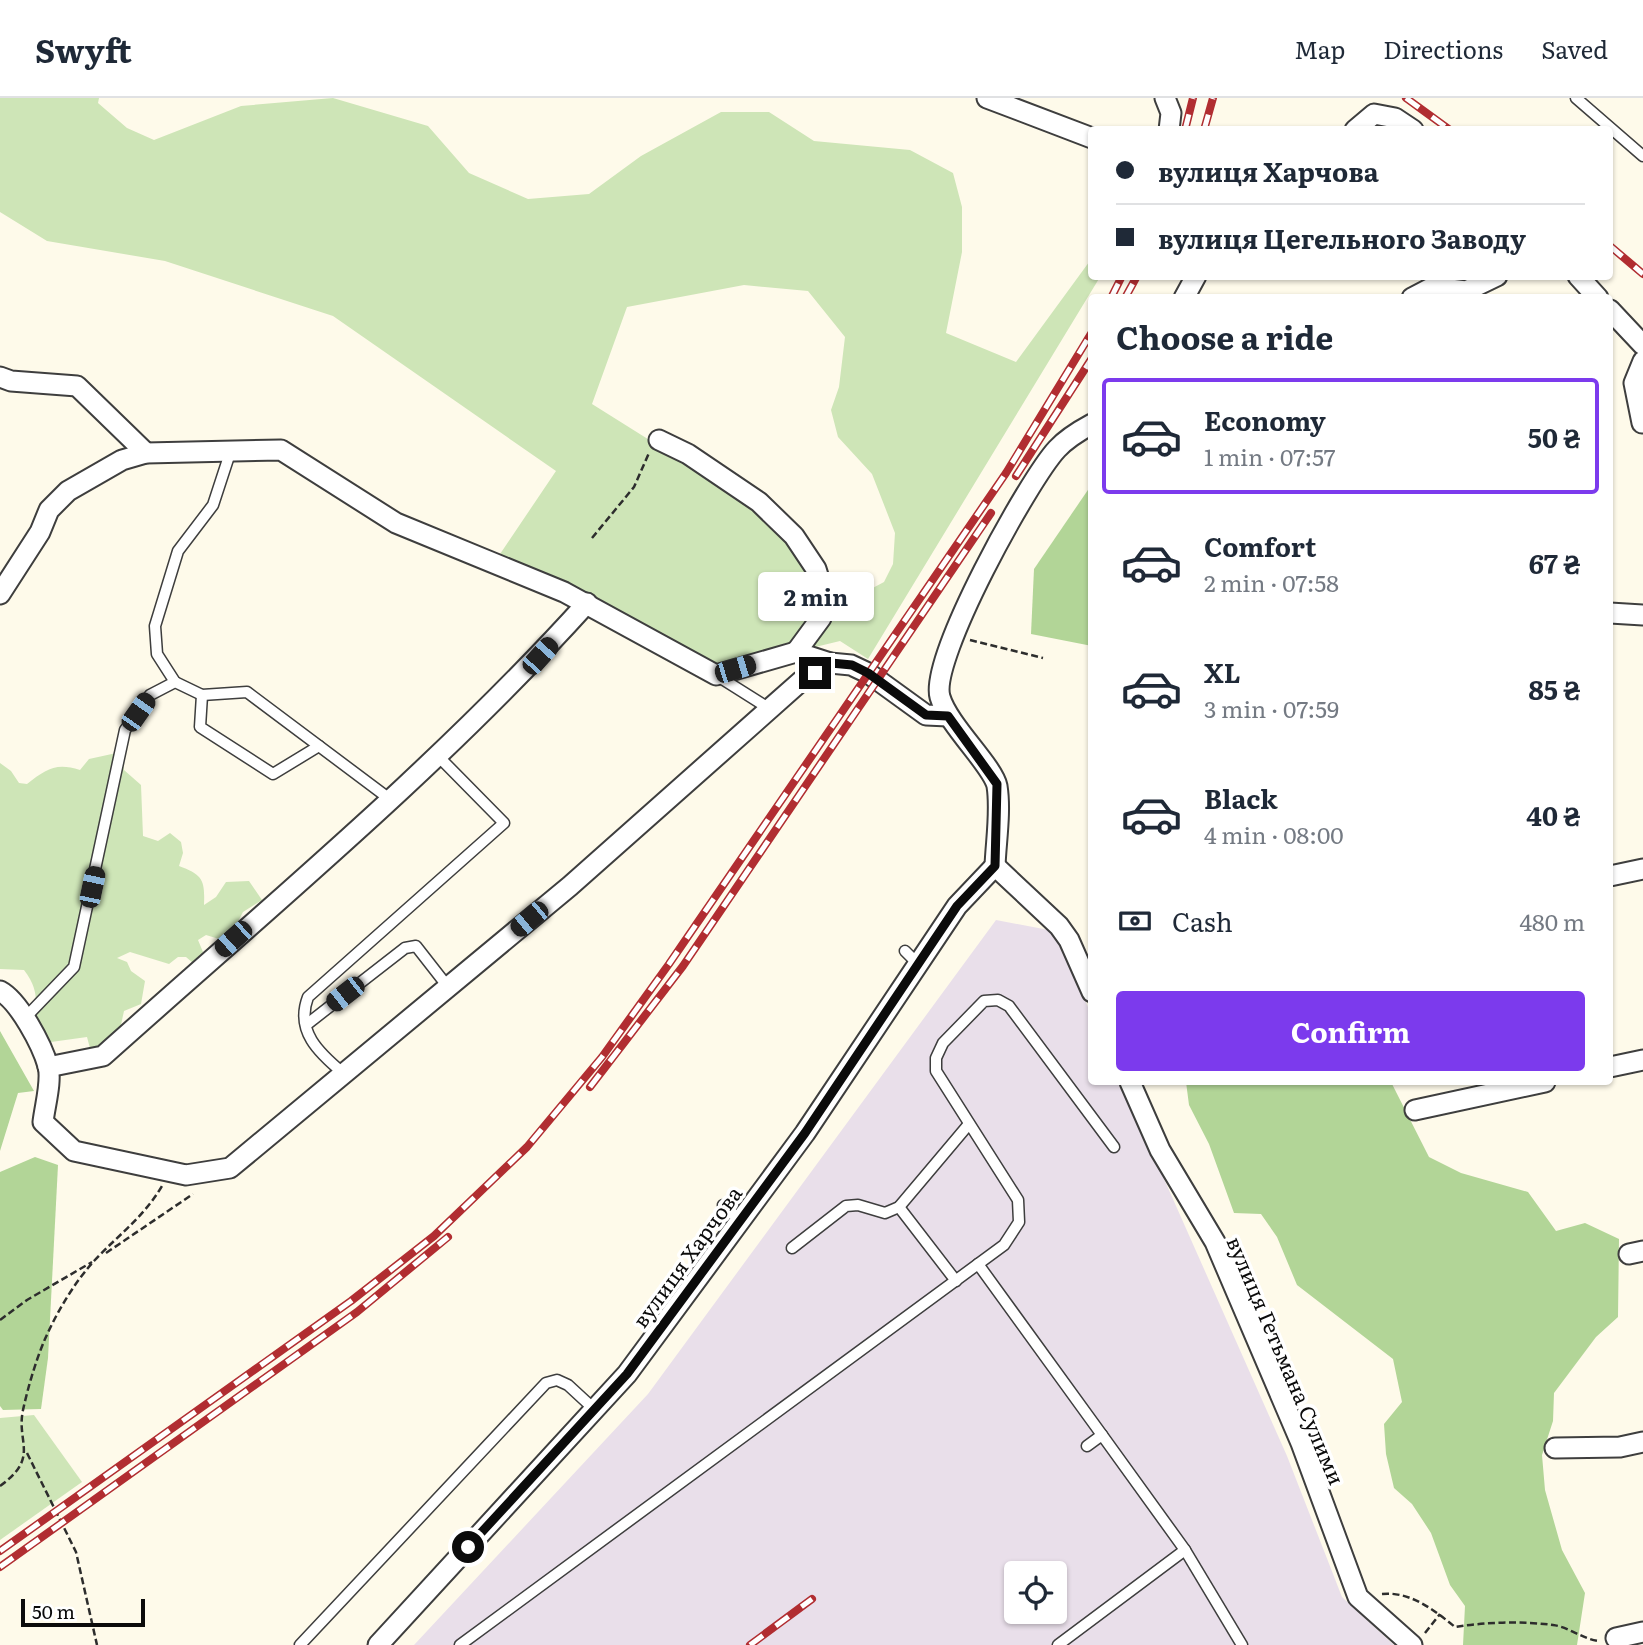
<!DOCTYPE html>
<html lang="en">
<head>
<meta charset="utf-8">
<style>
  body { margin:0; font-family:Literata,serif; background:#f6f6f7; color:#1f2937; height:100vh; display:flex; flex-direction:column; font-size:26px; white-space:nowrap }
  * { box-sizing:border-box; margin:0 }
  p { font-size:23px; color:#747a83 }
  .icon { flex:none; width:38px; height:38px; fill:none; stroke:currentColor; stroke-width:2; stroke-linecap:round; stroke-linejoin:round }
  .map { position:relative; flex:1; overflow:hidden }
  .panel { position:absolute; left:1088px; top:196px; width:525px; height:791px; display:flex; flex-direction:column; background:#fff; border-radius:7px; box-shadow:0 2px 5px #0004 }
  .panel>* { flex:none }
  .banner { position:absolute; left:1088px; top:28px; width:525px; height:154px; border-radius:7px; box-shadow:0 2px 5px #0004; display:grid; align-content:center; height:154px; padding:0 28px; background:#fff }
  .tools { position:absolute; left:1004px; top:1463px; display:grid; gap:14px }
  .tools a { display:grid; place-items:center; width:63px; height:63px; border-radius:7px; background:#fff; box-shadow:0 2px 5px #0004; font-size:35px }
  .scale { position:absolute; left:21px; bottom:18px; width:124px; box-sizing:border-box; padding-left:7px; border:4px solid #0b0b0b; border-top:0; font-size:19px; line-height:24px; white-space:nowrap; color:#0b0b0b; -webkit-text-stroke:5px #fff; paint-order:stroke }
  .end { position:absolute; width:32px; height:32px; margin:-16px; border:9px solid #0b0b0b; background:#fff; box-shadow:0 0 0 4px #fff }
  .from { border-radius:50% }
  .bubble { position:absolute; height:49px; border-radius:7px; background:#fff; box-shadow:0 2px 5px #0004; font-size:23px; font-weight:700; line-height:49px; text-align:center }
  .car { position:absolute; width:21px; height:42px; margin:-21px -10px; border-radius:9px; box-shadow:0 0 5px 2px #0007; background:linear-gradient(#222 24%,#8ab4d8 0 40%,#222 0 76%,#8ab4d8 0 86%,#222 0) }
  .banner b { display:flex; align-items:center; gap:24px; height:66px; font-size:26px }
  .banner b+b { border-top:2px solid #e0e1e3 }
  .banner i { width:18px; height:18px; background:#1f2937 }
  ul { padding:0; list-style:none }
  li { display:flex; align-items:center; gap:21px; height:116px; margin:0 14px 10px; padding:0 14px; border:4px solid transparent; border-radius:7px }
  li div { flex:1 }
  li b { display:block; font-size:26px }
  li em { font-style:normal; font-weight:700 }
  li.selected { border-color:#7c3aed }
  li>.icon { width:63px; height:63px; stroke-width:1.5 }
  h2 { padding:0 28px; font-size:32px; line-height:84px }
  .pay { display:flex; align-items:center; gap:18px; height:77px; padding:0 28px; font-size:26px }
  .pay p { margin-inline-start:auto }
  .cta { display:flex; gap:14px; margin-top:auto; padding:14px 28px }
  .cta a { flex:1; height:80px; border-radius:7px; background:#7c3aed; color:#fff; font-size:28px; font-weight:700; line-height:80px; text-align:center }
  header { display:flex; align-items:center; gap:42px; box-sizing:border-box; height:98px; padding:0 35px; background:#fff; border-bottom:2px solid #e0e1e3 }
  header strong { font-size:33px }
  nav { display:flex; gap:38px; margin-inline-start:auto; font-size:24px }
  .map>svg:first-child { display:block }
</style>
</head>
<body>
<header>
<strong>Swyft</strong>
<nav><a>Map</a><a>Directions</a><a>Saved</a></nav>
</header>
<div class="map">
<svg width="1643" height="1547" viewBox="0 0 1643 1547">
  <rect width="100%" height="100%" fill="#fefaea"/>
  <path fill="#e9dfea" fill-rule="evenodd" d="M996,822L1054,833L1092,918V984H1121L1287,1358L1342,1499L1394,1547H414L648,1296ZM1017,1475H1055V1514H1017Z"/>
  <g fill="#cee5b7">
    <path d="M0,0H99L98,5L127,30L154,42L241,8L333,0L428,28L469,75L528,101L589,96L641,58L721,14H769L814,43L910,52L953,75L962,109V154L946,235L1016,264L1092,160V178L1100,179L868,561L840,543L807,551L835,510L884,484L893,466L895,435L872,376L838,339L831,312L839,289L845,239L808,193L744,187L627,209L592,306L753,407L790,442L809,473L820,503L786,551L715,568L498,459L556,373L333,218L165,163L47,143L0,114Z"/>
    <path d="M121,654L124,672L141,687L143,738L158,743L170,735L181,744L183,755L179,768C203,777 205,782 204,807L216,799L226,784L249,783L262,802L243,814L232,835L219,841L206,837L198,842L203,854L193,865L186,859H178L169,866L130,854L117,860L127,864L131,873L145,883L141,906L124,913L119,936L91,954L87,939L51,944L38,937C30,909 45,900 24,872L0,871V665L11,673L19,685L27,686C46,671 56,664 80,672L89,661Z"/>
    <path d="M34,1317L82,1384L0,1442V1320Z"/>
  </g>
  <g fill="#b2d597">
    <path d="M1092,386V548L1031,536L1034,471Z"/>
    <path d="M0,933L34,993L18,995L0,1053Z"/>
    <path d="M1186,984H1391L1429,1059L1461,1075L1528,1094L1556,1133L1585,1125L1619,1141L1618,1219L1596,1239L1554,1295L1553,1323L1542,1357L1545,1392L1562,1452L1585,1495L1577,1547H1463L1465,1508L1450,1487L1431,1435L1412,1406L1394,1390L1386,1356L1384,1326L1402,1304L1393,1261L1297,1187L1277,1139L1261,1116L1234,1115L1209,1046L1189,1007Z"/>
    <path d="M35,1059L58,1067L48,1260L41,1311L3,1312L0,1308V1074Z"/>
  </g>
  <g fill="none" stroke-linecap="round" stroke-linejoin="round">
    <defs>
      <g id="lane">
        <path d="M1576,0L1643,58"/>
        <path d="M716,577L770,611"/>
        <path d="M175,584L157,556L155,528L178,453L213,407L231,352"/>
        <path d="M202,597L200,629L273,676L319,648"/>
        <path d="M905,853L918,866"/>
        <path d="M25,920L74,869L125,632L150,597L175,584L202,597L247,594L391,702"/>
        <path d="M306,927L405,850L416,848L448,889"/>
        <path d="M343,975C319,955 295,933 308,899L504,725L437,657"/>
        <path d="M723,1107L740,1122"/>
        <path d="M899,1109L956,1183"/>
        <path d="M792,1150L846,1108L858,1107L885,1115L899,1109L969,1026"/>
        <path d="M978,1166L1102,1337"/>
        <path d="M1185,1452L1242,1547"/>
        <path d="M300,1547L546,1285L557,1282L568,1287L594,1311"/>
        <path d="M460,1547L1004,1147L1019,1124L1018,1102L936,973V960L943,945L984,903L998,902L1009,908L1114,1049"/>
        <path d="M1058,1547L1185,1452L1102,1337L1087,1348"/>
      </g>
      <g id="street">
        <path d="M987,0L1092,40"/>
        <path d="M1165,0L1171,15L1169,32"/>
        <path d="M1355,32L1374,16L1395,20L1413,32"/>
        <path d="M1578,178L1598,200"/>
        <path d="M1184,200L1196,178"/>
        <path d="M1412,200L1433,189L1466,193L1497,178"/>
        <path d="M1610,212L1643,247"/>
        <path d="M0,279L11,283L77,288L146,355"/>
        <path d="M1642,325L1634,285L1643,263"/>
        <path d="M659,342L688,356L759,404L794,438L816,471L826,503L821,520L796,554L830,565"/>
        <path d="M0,496L40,434L49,412L68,393L122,362L146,355L281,352L396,425L564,494L716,577L796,554"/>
        <path d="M1610,515L1643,517"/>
        <path d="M995,768C996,743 1001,713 997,688C993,668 948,627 940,599C929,561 1029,381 1057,351C1067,340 1079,333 1092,326"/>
        <path d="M995,768L1059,828L1069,842L1092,894"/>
        <path d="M1610,778L1643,771"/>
        <path d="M0,893C19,903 42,947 48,968C52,983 45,1007 43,1024L74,1053L186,1077L230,1070L570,788L800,584L830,565L851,567L868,575L926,617L948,618"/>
        <path d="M48,969L103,958C267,811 439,669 587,505"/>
        <path d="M1610,969L1643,962"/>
        <path d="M1130,984L1160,1052L1215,1144L1301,1345L1358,1499L1412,1547"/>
        <path d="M1415,1012L1545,984"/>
        <path d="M1629,1156L1643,1153"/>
        <path d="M1555,1350L1620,1349L1643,1344"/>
        <path d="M1616,1540L1643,1534"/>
        <path d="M378,1547L627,1276L805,1035L957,808L995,768"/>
      </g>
    </defs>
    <use href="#lane" stroke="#3e3e3e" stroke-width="13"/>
    <use href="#street" stroke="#3e3e3e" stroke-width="23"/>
    <g stroke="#2d2d2d" stroke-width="2.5" stroke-dasharray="7 3.5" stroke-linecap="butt">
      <path d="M592,440L634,389L649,355"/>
      <path d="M970,542L1043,560"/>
      <path d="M106,1155L193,1096"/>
      <path d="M0,1222L27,1202L92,1164"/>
      <path d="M27,1355L76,1454L97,1547"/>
      <path d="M0,1388C40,1359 16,1345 23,1312C28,1289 36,1262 45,1241C57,1214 74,1185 94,1163C118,1137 143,1120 162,1088"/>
      <path d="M1382,1496C1410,1493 1434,1512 1455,1529C1486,1524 1522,1523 1553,1527C1569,1529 1582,1541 1599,1543"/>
      <path d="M1425,1535L1440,1516"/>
    </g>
    <use href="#lane" stroke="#fff" stroke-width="10"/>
    <use href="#street" stroke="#fff" stroke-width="19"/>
    <defs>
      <g id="rail">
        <path d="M1406,0L1450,32"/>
        <path d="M1185,32L1193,0"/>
        <path d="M1204,32L1213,0"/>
        <path d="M1610,148L1643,176"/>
        <path d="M1111,200L1122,178"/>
        <path d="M1125,200L1137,178"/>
        <path d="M1016,378L1092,260"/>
        <path d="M590,989L683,868L991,415"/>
        <path d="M0,1453L351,1203L434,1138L527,1049L602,959L669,866L1006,375L1092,234"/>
        <path d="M0,1469L357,1214L448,1139"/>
        <path d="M750,1547L812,1501"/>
      </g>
    </defs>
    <use href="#rail" stroke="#b12d31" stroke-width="8"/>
    <use href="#rail" stroke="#fff" stroke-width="5" stroke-dasharray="16" stroke-linecap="butt"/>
  </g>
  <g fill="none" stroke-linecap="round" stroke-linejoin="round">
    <path stroke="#0b0b0b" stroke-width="9" d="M468,1449L627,1276L805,1035L957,808L995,768L997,686L948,618L926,617L868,575L852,567L831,565L815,575"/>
  </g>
  <g text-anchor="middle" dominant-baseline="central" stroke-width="7" stroke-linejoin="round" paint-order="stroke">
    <g font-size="21" fill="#0b0b0b" stroke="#fff">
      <text transform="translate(686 1158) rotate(-54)">вулиця Харчова</text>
      <text transform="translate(1287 1262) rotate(67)">вулиця Гетьмана Сулими</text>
    </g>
  </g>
</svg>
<div class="tools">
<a><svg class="icon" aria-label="locate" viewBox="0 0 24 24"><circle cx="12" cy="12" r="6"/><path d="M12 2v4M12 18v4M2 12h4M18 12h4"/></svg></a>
</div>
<div class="scale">50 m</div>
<i class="end from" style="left:468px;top:1449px"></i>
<i class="end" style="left:815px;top:575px"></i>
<div class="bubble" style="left:758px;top:474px;width:116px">2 min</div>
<i class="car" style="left:540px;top:558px;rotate:42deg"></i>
<i class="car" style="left:735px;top:571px;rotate:73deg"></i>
<i class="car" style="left:138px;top:614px;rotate:35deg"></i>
<i class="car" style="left:92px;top:789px;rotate:12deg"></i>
<i class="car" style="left:529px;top:821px;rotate:230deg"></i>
<i class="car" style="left:233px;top:841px;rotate:228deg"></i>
<i class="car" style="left:345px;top:896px;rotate:232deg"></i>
<div class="banner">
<b><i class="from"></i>вулиця Харчова</b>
<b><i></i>вулиця Цегельного Заводу</b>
</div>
<section class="panel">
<h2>Choose a ride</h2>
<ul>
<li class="selected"><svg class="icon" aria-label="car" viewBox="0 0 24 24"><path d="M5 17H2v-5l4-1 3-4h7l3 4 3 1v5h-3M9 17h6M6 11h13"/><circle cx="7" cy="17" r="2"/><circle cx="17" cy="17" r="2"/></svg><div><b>Economy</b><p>1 min · 07:57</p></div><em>50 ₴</em></li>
<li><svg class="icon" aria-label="car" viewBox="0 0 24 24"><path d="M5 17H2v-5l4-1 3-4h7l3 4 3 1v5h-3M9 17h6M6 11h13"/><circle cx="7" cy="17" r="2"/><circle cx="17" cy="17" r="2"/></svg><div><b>Comfort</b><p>2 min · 07:58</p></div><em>67 ₴</em></li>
<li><svg class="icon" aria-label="car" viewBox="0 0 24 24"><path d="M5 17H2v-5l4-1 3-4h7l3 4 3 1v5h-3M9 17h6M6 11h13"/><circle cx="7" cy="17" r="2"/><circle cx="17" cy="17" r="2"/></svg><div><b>XL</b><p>3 min · 07:59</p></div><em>85 ₴</em></li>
<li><svg class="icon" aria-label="car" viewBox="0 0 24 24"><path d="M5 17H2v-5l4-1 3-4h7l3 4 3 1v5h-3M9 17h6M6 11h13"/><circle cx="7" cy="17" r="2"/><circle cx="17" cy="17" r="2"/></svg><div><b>Black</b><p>4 min · 08:00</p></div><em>40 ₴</em></li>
</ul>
<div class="pay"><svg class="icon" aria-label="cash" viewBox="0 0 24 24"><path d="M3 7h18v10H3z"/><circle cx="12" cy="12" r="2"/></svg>Cash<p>480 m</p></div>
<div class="cta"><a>Confirm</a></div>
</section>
</div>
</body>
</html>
